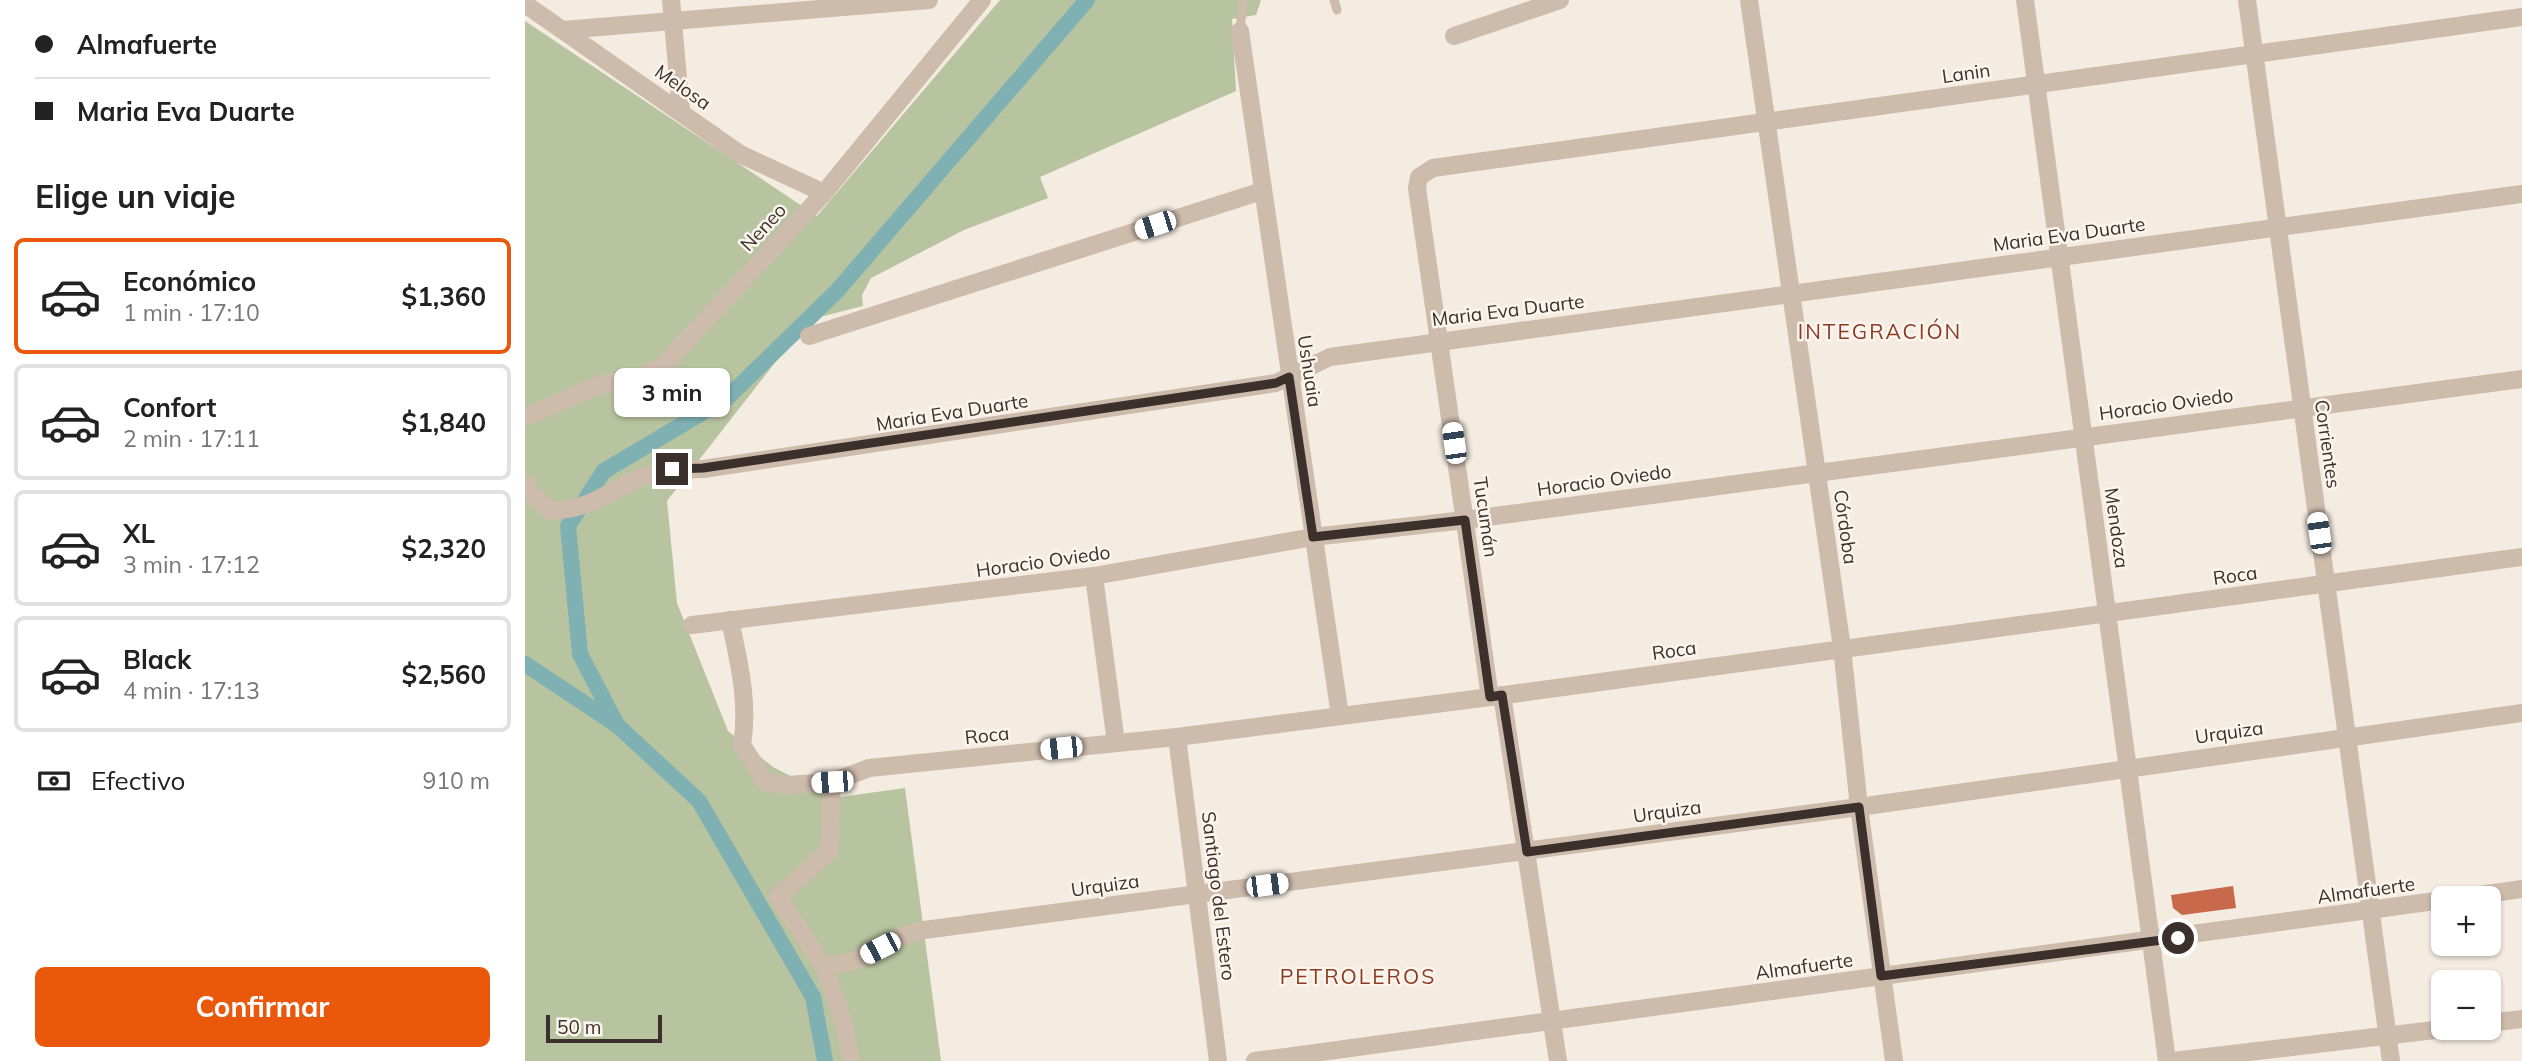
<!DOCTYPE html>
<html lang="es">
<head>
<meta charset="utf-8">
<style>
  body { margin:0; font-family:Mulish,sans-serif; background:#f6f6f6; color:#222; height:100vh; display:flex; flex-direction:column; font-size:26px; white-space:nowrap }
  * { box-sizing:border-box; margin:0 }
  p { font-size:23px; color:#767676 }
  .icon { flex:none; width:38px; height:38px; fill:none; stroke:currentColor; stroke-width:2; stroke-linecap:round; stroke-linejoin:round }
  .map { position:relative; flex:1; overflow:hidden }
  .panel { display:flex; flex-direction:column; background:#fff; width:525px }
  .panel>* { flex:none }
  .banner { display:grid; align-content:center; height:154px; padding:0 35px; background:#fff }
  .fabs { position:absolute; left:1906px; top:886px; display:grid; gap:14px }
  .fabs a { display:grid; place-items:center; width:70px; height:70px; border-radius:10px; background:#fff; box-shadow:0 2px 5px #0004; font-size:35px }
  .scale { position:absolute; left:21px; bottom:18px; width:116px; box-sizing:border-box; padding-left:7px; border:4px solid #3b302b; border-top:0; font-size:19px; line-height:24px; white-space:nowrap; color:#3b302b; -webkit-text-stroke:5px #fbf5ee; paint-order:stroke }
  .end { position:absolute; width:32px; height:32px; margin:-16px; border:9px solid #3b302b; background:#fff; box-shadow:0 0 0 4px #fff }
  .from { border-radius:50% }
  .bubble { position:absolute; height:49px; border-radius:10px; background:#fff; box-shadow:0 2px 5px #0004; font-size:23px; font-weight:700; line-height:49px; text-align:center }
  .car { position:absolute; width:21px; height:42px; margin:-21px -10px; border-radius:9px; box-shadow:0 0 5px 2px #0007; background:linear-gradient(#fff 24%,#345 0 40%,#fff 0 76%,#345 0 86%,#fff 0) }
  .banner b { display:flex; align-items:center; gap:24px; height:66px; font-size:26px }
  .banner b+b { border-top:2px solid #e0e0e0 }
  .banner i { width:18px; height:18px; background:#222 }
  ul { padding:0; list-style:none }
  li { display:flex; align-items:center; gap:21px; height:116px; margin:0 14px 10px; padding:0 21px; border:4px solid #e0e0e0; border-radius:10px }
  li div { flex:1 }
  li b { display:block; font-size:26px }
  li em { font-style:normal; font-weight:700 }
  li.current { border-color:#ea580c }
  li>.icon { width:63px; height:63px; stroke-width:1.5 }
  h2 { padding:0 35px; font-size:32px; line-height:84px }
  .pay { display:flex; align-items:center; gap:18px; height:77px; padding:0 35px; font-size:26px }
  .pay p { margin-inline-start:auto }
  .primary-button { display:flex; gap:14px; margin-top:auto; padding:14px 35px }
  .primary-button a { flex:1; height:80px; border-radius:10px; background:#ea580c; color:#fff; font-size:28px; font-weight:700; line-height:80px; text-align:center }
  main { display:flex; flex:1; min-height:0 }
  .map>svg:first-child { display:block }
</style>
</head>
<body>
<main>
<section class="panel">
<div class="banner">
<b><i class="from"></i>Almafuerte</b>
<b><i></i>Maria Eva Duarte</b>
</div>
<h2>Elige un viaje</h2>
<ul>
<li class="current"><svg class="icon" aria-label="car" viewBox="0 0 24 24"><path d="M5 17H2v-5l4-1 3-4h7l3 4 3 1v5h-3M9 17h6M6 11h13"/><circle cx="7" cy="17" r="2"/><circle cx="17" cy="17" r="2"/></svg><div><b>Económico</b><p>1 min · 17:10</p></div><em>$1,360</em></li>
<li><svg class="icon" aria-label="car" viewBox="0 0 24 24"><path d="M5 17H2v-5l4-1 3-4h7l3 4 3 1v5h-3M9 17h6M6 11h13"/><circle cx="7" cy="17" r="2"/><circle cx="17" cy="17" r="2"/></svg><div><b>Confort</b><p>2 min · 17:11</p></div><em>$1,840</em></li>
<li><svg class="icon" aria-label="car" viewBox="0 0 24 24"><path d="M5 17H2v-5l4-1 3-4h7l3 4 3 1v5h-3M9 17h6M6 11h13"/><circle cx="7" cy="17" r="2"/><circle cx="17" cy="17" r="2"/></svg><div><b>XL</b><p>3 min · 17:12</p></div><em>$2,320</em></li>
<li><svg class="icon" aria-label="car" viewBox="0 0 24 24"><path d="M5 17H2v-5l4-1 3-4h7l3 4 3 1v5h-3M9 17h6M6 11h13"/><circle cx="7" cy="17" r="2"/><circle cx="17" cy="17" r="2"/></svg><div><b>Black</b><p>4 min · 17:13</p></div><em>$2,560</em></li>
</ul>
<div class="pay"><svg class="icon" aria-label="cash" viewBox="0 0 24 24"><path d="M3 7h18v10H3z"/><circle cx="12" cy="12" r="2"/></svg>Efectivo<p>910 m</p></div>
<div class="primary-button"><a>Confirmar</a></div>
</section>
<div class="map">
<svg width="1997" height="1061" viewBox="0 0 1997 1061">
  <rect width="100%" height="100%" fill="#f4ebe1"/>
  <path fill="#b8c4a0" d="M475,0H736L731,15L707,19L711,91L515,177L523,198L439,230L346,278L337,295L338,306L295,317L259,351L142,501L152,603L203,731L248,767L308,798L380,788L416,1061H0V21L292,216Z"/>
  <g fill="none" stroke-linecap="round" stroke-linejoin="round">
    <g stroke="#7fb0b2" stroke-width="16">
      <path d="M0,664L92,725L174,801L288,997L300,1061"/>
      <path d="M92,725L55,654L43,526L79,471L202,398L312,291L562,0"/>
    </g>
  </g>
  <path fill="#c8694b" d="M1708,886L1711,908L1657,915L1648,908L1646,895Z"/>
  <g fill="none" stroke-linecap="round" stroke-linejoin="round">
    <g stroke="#cdbbac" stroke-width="9">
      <path d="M809,0L812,10"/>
      <path d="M715,31L718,0"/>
    </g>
    <g stroke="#cdbbac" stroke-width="18">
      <path d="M146,0L156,111"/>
      <path d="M1224,0L1317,648L1334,807L1369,1061"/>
      <path d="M1500,0L1642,1061"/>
      <path d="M1722,0L1866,1061"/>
      <path d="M0,4L215,154L299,193"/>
      <path d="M38,30L404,0"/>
      <path d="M715,31L815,716"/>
      <path d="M929,36L1035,0"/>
      <path d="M284,336L737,191"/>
      <path d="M0,417L74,385L117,376L139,365L299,193L457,0"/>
      <path d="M0,483L9,497L27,511C67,508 75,496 108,481C130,471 154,469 178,469L751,383L805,357L1997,194"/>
      <path d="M569,576L591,743"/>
      <path d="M205,620C214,662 224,703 217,745L241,782L262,785L307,782L344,768L652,737L965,697L1997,557"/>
      <path d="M167,625L569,576L788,537L940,520L1997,379"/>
      <path d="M977,695L1033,1061"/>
      <path d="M965,697L892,188L894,177L908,168L1997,17"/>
      <path d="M652,737L693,1061"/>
      <path d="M307,782L304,851L253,897L299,967L318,1020L326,1061"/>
      <path d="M1934,898L1997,889"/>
      <path d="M299,967L332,960L378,936L399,930L1334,807L1997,713"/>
      <path d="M1964,1023L1997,1019"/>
      <path d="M730,1061L1918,900"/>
      <path d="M1648,1061L1935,1027"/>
    </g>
  </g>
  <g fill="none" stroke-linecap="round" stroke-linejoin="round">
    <path stroke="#3b302b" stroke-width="9" d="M147,469L178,468L751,383L764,377L788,537L940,520L965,697L977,695L1002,852L1334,807L1356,976L1653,938"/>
  </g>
  <g text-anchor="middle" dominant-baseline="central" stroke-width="5" stroke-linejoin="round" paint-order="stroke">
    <g font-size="19" fill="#3b302b" stroke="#fbf5ee">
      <text transform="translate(1441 73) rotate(-8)">Lanin</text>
      <text transform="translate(158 87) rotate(35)">Melosa</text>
      <text transform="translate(238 227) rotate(-47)">Neneo</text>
      <text transform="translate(1544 234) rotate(-8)">Maria Eva Duarte</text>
      <text transform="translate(983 310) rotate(-7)">Maria Eva Duarte</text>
      <text transform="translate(785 371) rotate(81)">Ushuaia</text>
      <text transform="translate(1641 404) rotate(-8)">Horacio Oviedo</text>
      <text transform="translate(427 412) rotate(-9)">Maria Eva Duarte</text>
      <text transform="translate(1803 444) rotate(82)">Corrientes</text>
      <text transform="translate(1079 480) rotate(-8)">Horacio Oviedo</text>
      <text transform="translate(961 517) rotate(82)">Tucumán</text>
      <text transform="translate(1321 527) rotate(82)">Córdoba</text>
      <text transform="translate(1592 528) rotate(82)">Mendoza</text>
      <text transform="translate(518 561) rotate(-8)">Horacio Oviedo</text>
      <text transform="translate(1710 575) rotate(-8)">Roca</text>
      <text transform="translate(1149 650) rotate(-8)">Roca</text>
      <text transform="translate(1704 732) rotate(-8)">Urquiza</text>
      <text transform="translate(462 735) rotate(-6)">Roca</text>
      <text transform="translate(1142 811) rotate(-8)">Urquiza</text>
      <text transform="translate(580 885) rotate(-8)">Urquiza</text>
      <text transform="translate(1841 890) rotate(-8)">Almafuerte</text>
      <text transform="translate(694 896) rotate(83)">Santiago del Estero</text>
      <text transform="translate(1279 966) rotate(-8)">Almafuerte</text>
    </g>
    <g font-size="21" letter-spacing="2" fill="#8c3b22" stroke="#fbf5ee">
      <text x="1355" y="331">INTEGRACIÓN</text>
      <text x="833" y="976">PETROLEROS</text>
    </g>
  </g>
</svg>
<div class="fabs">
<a>+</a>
<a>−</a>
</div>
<div class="scale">50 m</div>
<i class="end from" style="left:1653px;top:938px"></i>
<i class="end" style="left:147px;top:469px"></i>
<div class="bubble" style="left:89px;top:368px;width:116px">3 min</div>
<i class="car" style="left:630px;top:225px;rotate:252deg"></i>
<i class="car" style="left:929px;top:443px;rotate:352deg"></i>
<i class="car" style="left:1794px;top:533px;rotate:352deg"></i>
<i class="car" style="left:536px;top:748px;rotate:264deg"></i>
<i class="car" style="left:307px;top:782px;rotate:266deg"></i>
<i class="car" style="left:742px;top:885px;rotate:83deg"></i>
<i class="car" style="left:355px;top:948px;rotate:243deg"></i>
</div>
</main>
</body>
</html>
